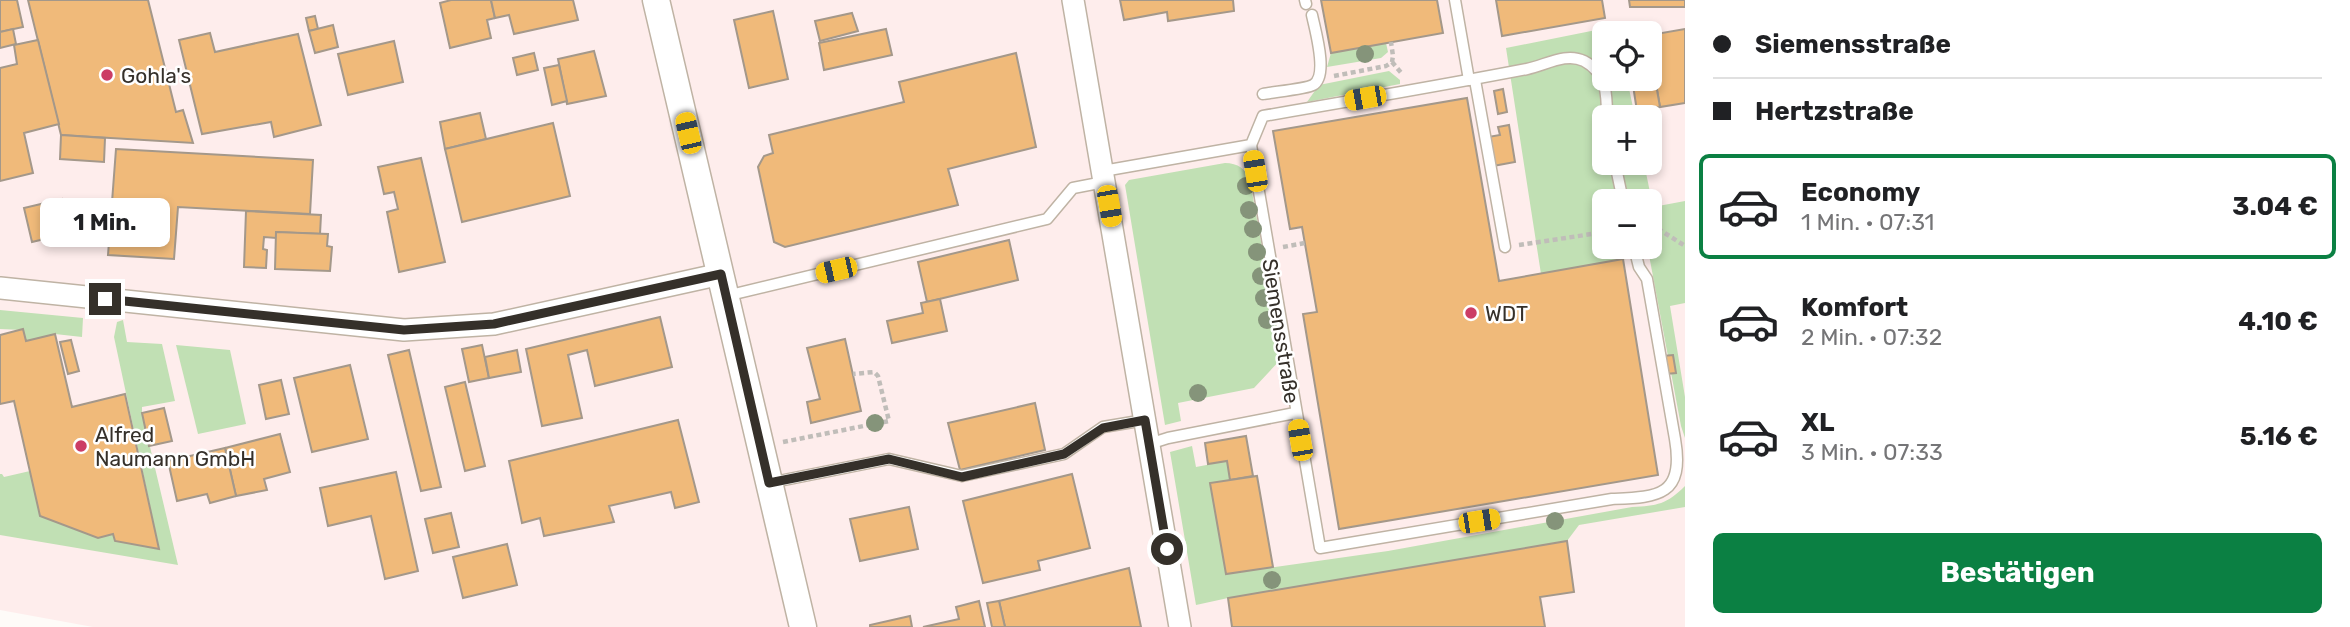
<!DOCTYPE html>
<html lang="de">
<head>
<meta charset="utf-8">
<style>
  body { margin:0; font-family:Rubik,sans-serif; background:#f2f2f2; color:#202124; height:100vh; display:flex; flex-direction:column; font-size:26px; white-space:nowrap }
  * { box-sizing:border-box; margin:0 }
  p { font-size:23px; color:#757577 }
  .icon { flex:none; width:38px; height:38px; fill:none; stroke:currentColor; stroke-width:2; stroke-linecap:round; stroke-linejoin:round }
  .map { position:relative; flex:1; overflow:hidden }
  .side { display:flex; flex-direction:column; background:#fff; width:665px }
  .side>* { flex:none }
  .guide { display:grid; align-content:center; height:154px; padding:0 28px; background:#fff }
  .controls { position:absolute; left:1592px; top:21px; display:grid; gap:14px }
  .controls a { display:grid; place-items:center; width:70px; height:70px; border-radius:10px; background:#fff; box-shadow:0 4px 10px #0003; font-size:35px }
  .end { position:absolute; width:32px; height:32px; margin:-16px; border:9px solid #35302a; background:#fff; box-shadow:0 0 0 4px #fff }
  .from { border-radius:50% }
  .bubble { position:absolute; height:49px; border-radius:10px; background:#fff; box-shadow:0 4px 10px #0003; font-size:23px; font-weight:700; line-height:49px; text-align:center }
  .car { position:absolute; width:21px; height:42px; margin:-21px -10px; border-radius:9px; box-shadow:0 0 5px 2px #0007; background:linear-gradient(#f5c518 24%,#345 0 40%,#f5c518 0 76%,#345 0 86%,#f5c518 0) }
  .guide b { display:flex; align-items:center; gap:24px; height:66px; font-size:26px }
  .guide b+b { border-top:2px solid #e0e0e0 }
  .guide i { width:18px; height:18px; background:#202124 }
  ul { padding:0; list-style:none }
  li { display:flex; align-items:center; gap:21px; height:105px; margin:0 14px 10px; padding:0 14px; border:4px solid transparent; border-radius:10px }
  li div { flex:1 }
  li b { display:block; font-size:26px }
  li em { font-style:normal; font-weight:700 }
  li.active { border-color:#0b8043 }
  li>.icon { width:63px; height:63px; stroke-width:1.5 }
  .cta { display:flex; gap:14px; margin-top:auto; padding:14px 28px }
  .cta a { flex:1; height:80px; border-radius:10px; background:#0b8043; color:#fff; font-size:28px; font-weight:700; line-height:80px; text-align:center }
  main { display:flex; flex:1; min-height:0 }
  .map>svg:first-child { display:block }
</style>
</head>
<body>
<main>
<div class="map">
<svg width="1685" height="627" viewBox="0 0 1685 627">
  <rect width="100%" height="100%" fill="#fefbf8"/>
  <path fill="#feedec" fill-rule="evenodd" d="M0,0H1685V627H93L0,610ZM1605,33H1650V79H1605ZM1605,117H1650V163H1605ZM1605,201H1650V247H1605Z"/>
  <g fill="#c1e0b4" fill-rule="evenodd">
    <path d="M1616,26L1618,33H1605V79H1627L1635,117H1605V163H1644L1653,207L1685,201V303L1670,306L1685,397V438L1681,426L1649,255L1541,274L1506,48ZM1605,201H1650V247H1605Z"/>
    <path d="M1386,43L1388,52L1381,58L1327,67L1331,53Z"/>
    <path d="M1389,71L1400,80V84L1307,102L1319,85Z"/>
    <path d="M1225,163C1238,163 1246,169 1250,181L1282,358L1254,388L1178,403L1181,421L1165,425L1125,185L1129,180Z"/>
    <path d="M0,310L83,318L82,337L55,334L26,341L23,330L0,329Z"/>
    <path d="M123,320L127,342L162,344L175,401L142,407V413L178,565L0,535V474H2L4,477L30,471L40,516L98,538L113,534L115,541L159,548L114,337L117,322Z"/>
    <path d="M176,345L230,350L246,424L198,434Z"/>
    <path d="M1192,446L1196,467L1227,461L1230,480L1210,484L1226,574L1388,551L1632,507C1657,506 1667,504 1685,486V507L1579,525L1567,541L1228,598L1196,605L1170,452Z"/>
  </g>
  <g fill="#f0ba7a" stroke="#a4988a" stroke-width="2">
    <path d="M0,0H17L23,27L0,32Z"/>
    <path d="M28,0H148L176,112L183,110L193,143L61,135Z"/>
    <path d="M451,0H491L495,18L487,20L491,38L450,48L440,3Z"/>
    <path d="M491,0H573L578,20L514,34L509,15L495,18Z"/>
    <path d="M1120,0H1233L1234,11L1168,21L1167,12L1124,20Z"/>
    <path d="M1321,0H1437L1443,33L1331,53Z"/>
    <path d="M1496,0H1602L1605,18L1502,36Z"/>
    <path d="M1629,0H1685V7H1630Z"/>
    <path d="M773,11L788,79L749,88L734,20Z"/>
    <path d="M852,13L858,31L820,41L815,21Z"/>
    <path d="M315,16L318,29L309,31L306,18Z"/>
    <path d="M333,25L338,47L315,53L309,31Z"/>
    <path d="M13,29L16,44L0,48V32Z"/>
    <path d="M886,29L892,55L824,70L819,43Z"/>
    <path d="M1685,29V103L1660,107L1650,50V35Z"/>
    <path d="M210,33L215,52L298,34L321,125L274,137L271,122L202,134L179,40Z"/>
    <path d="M38,40L59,124L24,133L33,173L0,181V68L17,64L14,45Z"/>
    <path d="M394,41L403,82L348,95L338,54Z"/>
    <path d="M1650,50L1660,107L1637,111L1632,79H1650Z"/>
    <path d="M594,51L606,96L567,104L558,59Z"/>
    <path d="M534,53L538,70L517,75L513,58Z"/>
    <path d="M1016,53L1036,147L948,169L958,205L785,247L774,242L758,167L764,156L773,153L769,135L904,102L899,82Z"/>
    <path d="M559,65L567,101L552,105L544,68Z"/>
    <path d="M1503,89L1507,112L1498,114L1494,91Z"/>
    <path d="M1467,98L1499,281L1623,259L1658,475L1339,529L1303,314L1317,312L1302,227L1290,229L1273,131Z"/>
    <path d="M480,113L486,139L445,149L440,122Z"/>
    <path d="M553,123L570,196L462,222L445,149Z"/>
    <path d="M1509,125L1515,162L1493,166L1488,137L1500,135L1498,127Z"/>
    <path d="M61,135L105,138L104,162L60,159Z"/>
    <path d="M116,149L313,160L310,214L178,207L174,259L108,255Z"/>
    <path d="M421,158L445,262L399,272L387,212L398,209L394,192L384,194L378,167Z"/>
    <path d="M62,199L63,205L78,201L86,238L59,244L57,236L32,242L24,208Z"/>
    <path d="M246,211L321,215L320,234L276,232V238L264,237L263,249L267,250L266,268L244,267Z"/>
    <path d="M276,232L328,234L327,246L332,247L330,271L275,269Z"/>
    <path d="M1009,240L1018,280L927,302L918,262Z"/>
    <path d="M940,299L947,331L892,343L887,321L923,313L921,303Z"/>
    <path d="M660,317L672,367L595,386L587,350L568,355L582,418L542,426L526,349Z"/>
    <path d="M23,329L26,341L55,334L72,407L125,394L159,549L115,541L113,534L98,538L40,516L14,401L0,404V335Z"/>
    <path d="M845,339L861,411L811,423L807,402L820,399L807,348Z"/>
    <path d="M71,340L79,371L68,374L60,342Z"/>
    <path d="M482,345L489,378L469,382L462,349Z"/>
    <path d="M409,350L441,487L421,491L388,355Z"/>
    <path d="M517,350L521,372L489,378L485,357Z"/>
    <path d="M1673,355L1676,373L1666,374L1663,356Z"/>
    <path d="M350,365L368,439L312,452L294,378Z"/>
    <path d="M281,380L289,414L266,419L259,385Z"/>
    <path d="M465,382L485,466L465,471L445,387Z"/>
    <path d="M1035,403L1045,450L960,470L948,423Z"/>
    <path d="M164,408L172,441L149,446L142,413Z"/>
    <path d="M678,420L699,502L675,508L671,492L609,506L614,522L544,536L540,518L522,523L509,461Z"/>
    <path d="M280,434L290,472L264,479L267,490L236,496L225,448Z"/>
    <path d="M1246,436L1253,476L1230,480L1227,461L1208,464L1205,443Z"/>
    <path d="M225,448L236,496L210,503L207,494L177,501L168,461Z"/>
    <path d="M396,472L418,571L385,579L371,516L328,526L320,488Z"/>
    <path d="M1072,474L1090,548L1038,561L1040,570L983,583L963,501Z"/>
    <path d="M1257,476L1273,567L1226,574L1210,483Z"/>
    <path d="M909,507L918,549L860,561L850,519Z"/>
    <path d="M451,513L459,547L433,553L425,519Z"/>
    <path d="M1567,541L1574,592L1540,597L1545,627H1232L1228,598Z"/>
    <path d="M507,544L517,585L463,598L453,557Z"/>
    <path d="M1129,568L1141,627H1005L999,601Z"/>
    <path d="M979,601L985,627H923L959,619L956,607Z"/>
    <path d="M999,601L1005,627H992L987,603Z"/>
    <path d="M910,616L912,627H870V625Z"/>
  </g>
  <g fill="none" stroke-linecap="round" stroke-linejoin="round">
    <defs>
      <g id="service">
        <path d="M1305,0L1306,4"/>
        <path d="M1455,0L1469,80"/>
        <path d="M1475,80L1505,247"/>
        <path d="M1263,94C1273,92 1306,89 1313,85C1329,76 1315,30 1312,15"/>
        <path d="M1251,145L1320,548L1612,499C1657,497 1685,497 1675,439L1647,279L1639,267L1634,247"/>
        <path d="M1615,163L1623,201"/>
        <path d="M1103,171L1251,145L1263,116C1351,101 1439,86 1527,69C1546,65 1566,52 1584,61C1607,73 1607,95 1607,117"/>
        <path d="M726,296L1047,219L1073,188L1104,182"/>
        <path d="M1149,444L1168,438L1295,413"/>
        <path d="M769,483L889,459L962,476L1064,454L1103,427L1145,420"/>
      </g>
      <g id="minor">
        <path d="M1073,0L1180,627"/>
        <path d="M0,288L404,330L494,324L721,274"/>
      </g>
      <path id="tertiary" d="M656,0L803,627"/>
    </defs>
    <use href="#service" stroke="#bfb3a4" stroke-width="13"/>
    <use href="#minor" stroke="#bfb3a4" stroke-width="24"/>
    <use href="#tertiary" stroke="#bfb3a4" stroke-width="29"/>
    <g stroke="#c0bdb9" stroke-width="4.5" stroke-dasharray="5 3.5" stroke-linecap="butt">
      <path d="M1392,62L1403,75"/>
      <path d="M1334,76L1386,66L1392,62L1393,56L1391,42"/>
      <path d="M1650,226H1654L1685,246"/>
      <path d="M1519,245L1605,232"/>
      <path d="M1283,247L1305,243"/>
      <path d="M783,442L889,421L878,376L874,372L853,374"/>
    </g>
    <use href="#service" stroke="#fff" stroke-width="10"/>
    <use href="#minor" stroke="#fff" stroke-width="21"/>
    <use href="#tertiary" stroke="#fff" stroke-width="26"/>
  </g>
  <g fill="#85947a">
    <circle cx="1365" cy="54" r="9"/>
    <circle cx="1246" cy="186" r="9"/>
    <circle cx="1249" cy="210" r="9"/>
    <circle cx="1253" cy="229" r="9"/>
    <circle cx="1257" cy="252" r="9"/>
    <circle cx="1261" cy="276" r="9"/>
    <circle cx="1264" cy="298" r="9"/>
    <circle cx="1267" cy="320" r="9"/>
    <circle cx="1198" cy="393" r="9"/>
    <circle cx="875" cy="423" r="9"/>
    <circle cx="1555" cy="521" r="9"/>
    <circle cx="1272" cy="580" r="9"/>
  </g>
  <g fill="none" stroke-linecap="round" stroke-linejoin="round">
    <path stroke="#35302a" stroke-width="9" d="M105,299L404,330L494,324L721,274L769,483L889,459L962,477L1064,454L1103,428L1145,420L1167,549"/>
  </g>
  <g fill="#cc3d65" stroke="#fff" stroke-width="2.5">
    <circle cx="107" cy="75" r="7"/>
    <circle cx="1471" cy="313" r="7"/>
    <circle cx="81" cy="446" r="7"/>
  </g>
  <g text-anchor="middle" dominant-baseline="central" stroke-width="5" stroke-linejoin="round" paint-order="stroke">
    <g font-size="21" fill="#35302a" stroke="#fff" text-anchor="start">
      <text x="121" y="75">Gohla's</text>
      <text x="1485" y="313">WDT</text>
      <text x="95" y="434">Alfred<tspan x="95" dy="24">Naumann GmbH</tspan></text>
    </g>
    <g font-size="21" fill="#35302a" stroke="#fff">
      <text transform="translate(1281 331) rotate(81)">Siemensstraße</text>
    </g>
  </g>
</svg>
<div class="controls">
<a><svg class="icon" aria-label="locate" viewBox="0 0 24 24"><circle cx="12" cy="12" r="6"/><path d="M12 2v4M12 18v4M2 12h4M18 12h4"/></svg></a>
<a>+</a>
<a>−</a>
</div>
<i class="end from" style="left:1167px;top:549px"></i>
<i class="end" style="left:105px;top:299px"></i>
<div class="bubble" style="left:40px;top:198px;width:130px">1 Min.</div>
<i class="car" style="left:1365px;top:98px;rotate:260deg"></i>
<i class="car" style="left:688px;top:133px;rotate:347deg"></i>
<i class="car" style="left:1255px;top:171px;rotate:351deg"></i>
<i class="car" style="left:1109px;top:206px;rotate:170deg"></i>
<i class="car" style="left:836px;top:270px;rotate:257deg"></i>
<i class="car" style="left:1300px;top:440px;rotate:350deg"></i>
<i class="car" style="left:1479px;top:521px;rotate:81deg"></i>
</div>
<section class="side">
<div class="guide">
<b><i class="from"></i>Siemensstraße</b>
<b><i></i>Hertzstraße</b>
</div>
<ul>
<li class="active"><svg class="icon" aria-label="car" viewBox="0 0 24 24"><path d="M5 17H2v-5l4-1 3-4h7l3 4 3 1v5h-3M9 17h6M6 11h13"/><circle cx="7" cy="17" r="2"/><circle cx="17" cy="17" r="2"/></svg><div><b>Economy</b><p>1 Min. · 07:31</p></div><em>3.04 €</em></li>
<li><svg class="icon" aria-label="car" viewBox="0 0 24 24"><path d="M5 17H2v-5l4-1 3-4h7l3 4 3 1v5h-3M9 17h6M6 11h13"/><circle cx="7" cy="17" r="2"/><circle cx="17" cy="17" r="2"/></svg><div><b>Komfort</b><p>2 Min. · 07:32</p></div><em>4.10 €</em></li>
<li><svg class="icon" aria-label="car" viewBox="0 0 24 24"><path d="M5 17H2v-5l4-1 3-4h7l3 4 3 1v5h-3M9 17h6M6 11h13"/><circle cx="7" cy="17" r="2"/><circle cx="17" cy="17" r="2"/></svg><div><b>XL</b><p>3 Min. · 07:33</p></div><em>5.16 €</em></li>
</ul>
<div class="cta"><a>Bestätigen</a></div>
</section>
</main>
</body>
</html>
